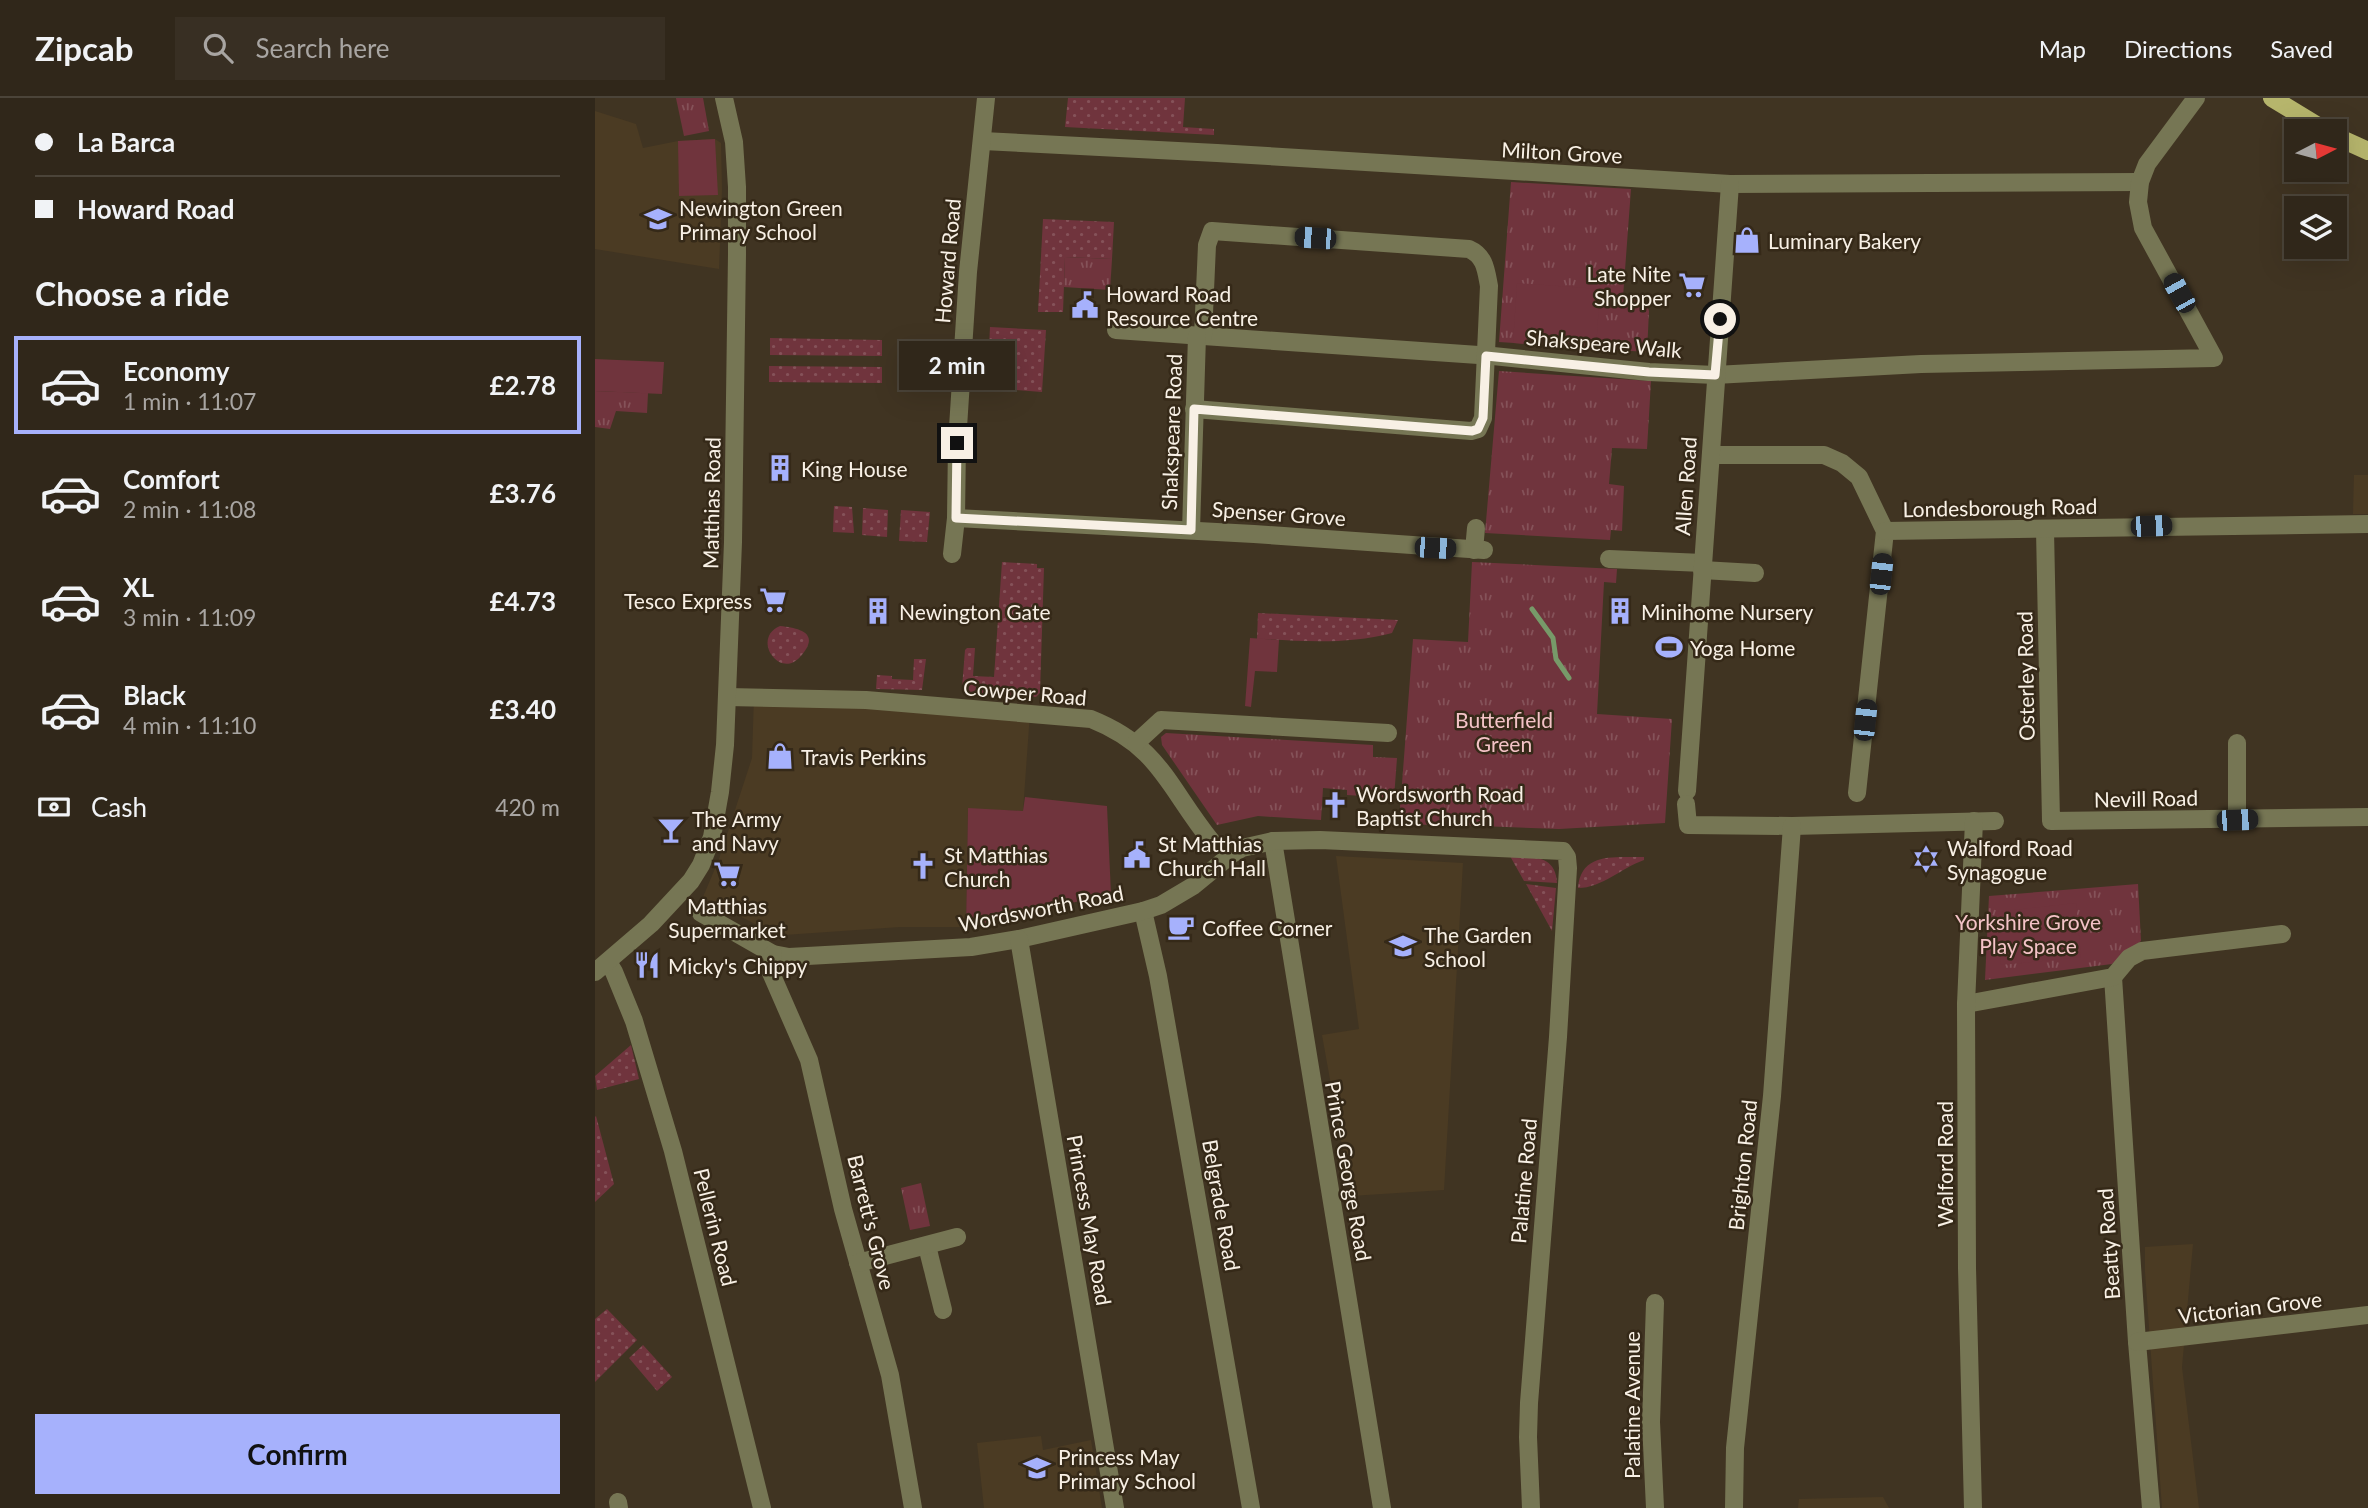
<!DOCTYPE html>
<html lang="en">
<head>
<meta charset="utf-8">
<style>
  body { margin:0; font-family:Lato,sans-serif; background:#382f23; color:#f1f3f6; height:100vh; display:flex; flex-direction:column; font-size:26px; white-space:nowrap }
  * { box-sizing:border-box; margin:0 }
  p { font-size:23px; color:#a8a5a2 }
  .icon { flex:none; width:38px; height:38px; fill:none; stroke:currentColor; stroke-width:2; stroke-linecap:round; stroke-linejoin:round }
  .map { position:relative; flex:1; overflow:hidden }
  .drawer { display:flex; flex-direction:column; background:#30271a; width:595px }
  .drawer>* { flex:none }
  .guide { display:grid; align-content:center; height:154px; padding:0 35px; background:#30271a }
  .needle { width:46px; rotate:84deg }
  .controls { position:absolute; left:1689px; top:21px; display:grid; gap:14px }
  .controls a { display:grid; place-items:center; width:63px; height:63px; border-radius:0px; background:#30271a; box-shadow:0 7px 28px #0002,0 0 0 2px #4b4439; font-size:35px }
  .end { position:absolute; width:32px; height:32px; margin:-16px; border:9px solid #f8f0e5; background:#111; box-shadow:0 0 0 4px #111 }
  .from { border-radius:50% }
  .bubble { position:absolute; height:49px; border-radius:0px; background:#30271a; box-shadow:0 7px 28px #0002,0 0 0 2px #4b4439; font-size:23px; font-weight:700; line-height:49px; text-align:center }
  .car { position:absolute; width:21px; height:42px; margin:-21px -10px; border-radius:9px; box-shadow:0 0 5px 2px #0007; background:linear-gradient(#222 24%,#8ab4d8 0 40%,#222 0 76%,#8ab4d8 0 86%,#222 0) }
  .guide b { display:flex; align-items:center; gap:24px; height:66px; font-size:26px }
  .guide b+b { border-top:2px solid #4b4439 }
  .guide i { width:18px; height:18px; background:#f1f3f6 }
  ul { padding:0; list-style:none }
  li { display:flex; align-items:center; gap:21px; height:98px; margin:0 14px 10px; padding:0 21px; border:4px solid transparent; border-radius:0px }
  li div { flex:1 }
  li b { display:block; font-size:26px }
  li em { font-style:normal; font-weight:700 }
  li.on { border-color:#a6b1fc }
  li>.icon { width:63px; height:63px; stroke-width:1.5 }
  h2 { padding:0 35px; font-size:32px; line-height:84px }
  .pay { display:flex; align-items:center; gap:18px; height:77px; padding:0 35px; font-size:26px }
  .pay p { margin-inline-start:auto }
  .cta { display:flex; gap:14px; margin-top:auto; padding:14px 35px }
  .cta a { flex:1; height:80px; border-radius:0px; background:#a6b1fc; color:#111; font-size:28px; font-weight:700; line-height:80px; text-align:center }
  header { display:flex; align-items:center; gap:42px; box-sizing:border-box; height:98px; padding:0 35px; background:#30271a; border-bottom:2px solid #4b4439 }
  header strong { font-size:33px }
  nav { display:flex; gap:38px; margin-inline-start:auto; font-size:24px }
  .search { width:490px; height:63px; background:#382f23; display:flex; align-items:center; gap:18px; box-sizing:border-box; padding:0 24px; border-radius:0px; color:#a8a5a2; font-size:26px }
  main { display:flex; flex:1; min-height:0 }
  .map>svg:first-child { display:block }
</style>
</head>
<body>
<header>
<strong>Zipcab</strong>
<div class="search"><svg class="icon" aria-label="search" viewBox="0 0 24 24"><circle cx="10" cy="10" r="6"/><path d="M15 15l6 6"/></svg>Search here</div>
<nav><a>Map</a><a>Directions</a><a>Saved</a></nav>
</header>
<main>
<section class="drawer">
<div class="guide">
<b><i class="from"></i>La Barca</b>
<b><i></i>Howard Road</b>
</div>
<h2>Choose a ride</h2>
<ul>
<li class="on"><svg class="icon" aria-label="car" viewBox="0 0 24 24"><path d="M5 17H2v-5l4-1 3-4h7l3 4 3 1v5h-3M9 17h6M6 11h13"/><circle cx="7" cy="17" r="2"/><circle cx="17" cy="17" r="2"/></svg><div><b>Economy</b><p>1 min · 11:07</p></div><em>£2.78</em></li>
<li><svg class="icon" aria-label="car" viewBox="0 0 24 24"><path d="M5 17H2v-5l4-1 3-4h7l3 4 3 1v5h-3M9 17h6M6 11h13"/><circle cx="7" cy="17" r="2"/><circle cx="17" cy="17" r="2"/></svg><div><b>Comfort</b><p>2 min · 11:08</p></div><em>£3.76</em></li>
<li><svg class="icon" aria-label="car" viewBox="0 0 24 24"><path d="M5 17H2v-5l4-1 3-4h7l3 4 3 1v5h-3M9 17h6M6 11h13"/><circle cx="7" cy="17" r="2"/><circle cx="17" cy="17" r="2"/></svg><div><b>XL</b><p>3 min · 11:09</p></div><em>£4.73</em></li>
<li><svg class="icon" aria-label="car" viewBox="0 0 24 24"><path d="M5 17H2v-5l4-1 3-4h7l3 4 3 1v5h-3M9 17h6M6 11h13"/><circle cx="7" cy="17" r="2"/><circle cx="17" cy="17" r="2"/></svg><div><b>Black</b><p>4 min · 11:10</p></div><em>£3.40</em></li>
</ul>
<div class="pay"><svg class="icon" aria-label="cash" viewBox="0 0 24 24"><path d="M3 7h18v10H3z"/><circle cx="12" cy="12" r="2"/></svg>Cash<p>420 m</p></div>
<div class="cta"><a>Confirm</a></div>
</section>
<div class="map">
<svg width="1773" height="1410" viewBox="0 0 1773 1410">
  <defs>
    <pattern id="grass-dots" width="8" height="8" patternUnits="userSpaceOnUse" patternTransform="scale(1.75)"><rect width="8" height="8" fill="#70343d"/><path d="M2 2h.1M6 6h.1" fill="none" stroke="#855259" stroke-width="1.8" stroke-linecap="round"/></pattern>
    <pattern id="park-tufts" width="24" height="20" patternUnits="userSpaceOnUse" patternTransform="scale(1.75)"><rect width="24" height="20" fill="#70343d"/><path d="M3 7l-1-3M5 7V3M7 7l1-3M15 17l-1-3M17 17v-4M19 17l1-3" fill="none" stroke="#855259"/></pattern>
  </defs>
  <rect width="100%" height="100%" fill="#403422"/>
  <g fill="#4b3b23">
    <path d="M0,13L41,26L48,50L83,43L120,41L126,45L127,91L124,171L0,151Z"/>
    <path d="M1759,377H1773V416H1758Z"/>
    <path d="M159,598L435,615L428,713L373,711L371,829H305L189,837L158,825L108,799L124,761L157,660Z"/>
    <path d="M741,758L868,765L849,1092L756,1098L727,937L764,931Z"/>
    <path d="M1598,1146L1587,1269L1604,1410H1567L1550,1174V1149Z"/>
    <path d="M446,1338L448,1352L496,1342L507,1410H389L382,1345Z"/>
    <path d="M1288,1399L1294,1410H1203L1204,1401Z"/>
  </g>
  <g fill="url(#grass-dots)">
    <path d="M473,0H590L588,29L619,31V37L470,29Z"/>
    <path d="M448,121L519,124L517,161L470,159L468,214H443Z"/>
    <path d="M395,229L451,232L447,294L392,290Z"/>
    <path d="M175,240L287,242V258L175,257Z"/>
    <path d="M174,268L287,269V285L174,284Z"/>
    <path d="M239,408L257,409L259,435L238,434Z"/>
    <path d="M268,410L293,412L292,439L267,437Z"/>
    <path d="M306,412L335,414L332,444L304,443Z"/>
    <path d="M407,464L442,466V470H449L445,595L441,599L373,596L367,590L370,552L372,550H380L378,578L399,579Z"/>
    <path d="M663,515L803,522L797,535C752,547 708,543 662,541Z"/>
    <path d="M185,528C206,530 226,536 205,559C184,582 156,540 185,528Z"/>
    <path d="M319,561H331L327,592L281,591L282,577L297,578V581L318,582Z"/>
    <path d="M915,758C936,759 961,756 962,785L929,783Z"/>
    <path d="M1049,759V762C1026,770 1007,790 983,790C986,753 1021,760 1049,759Z"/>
    <path d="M931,786L961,790L957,833Z"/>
    <path d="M36,947L44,981L2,992L0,978Z"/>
    <path d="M1,1018L19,1086L0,1104V1019Z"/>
    <path d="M12,1211L42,1242L0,1284V1221Z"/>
    <path d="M48,1247L77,1279L62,1293L34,1260Z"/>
  </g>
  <g fill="url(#park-tufts)">
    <path d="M81,0H108L114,33L89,38Z"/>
    <path d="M916,84L1036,91L1028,199L1050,201L1054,213L1052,254L904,244Z"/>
    <path d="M470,159L517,161L515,192L469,189Z"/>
    <path d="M904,273L1056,283L1052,351L1017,350L1014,386L1029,388L1027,433L1016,432L1015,442L890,435Z"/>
    <path d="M0,293L53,295L52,315L21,313L15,331L0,329Z"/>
    <path d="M877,464L1022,471L1021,485L1009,484L1002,616L1077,621L1070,725L964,731L804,725L818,541L873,544Z"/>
    <path d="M571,635L778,647V659L802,660L799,700L752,697V692L728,690L726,722L663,718L622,727L567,647L566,639Z"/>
    <path d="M1543,786L1546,843L1517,866L1390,882L1394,798Z"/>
    <path d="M326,1085L335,1128L315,1132L306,1090Z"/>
  </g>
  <g fill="#70343d">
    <path d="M120,41L123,97L84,98L83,43Z"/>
    <path d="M922,185L1005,191L1001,251L918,245Z"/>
    <path d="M0,261L69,264L67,296L0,293Z"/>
    <path d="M655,540L684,542L682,574L660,573L656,609L650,608Z"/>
    <path d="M806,698L850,702L848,728L804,725Z"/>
    <path d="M430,699L512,708L516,796L371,829L373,710L428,713Z"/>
    <path d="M1481,805L1486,859L1406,867L1401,814Z"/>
  </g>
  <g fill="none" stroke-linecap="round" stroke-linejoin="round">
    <path stroke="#779a69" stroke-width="5" d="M937,511L958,540L961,561L974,580"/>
    <g stroke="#767654" stroke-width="18">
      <path d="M388,43L622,55L1135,86L1545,84"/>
      <path d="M521,232L898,258L1054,274L1120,277L1326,266L1619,260L1548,130L1543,104L1545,84L1552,66L1601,0"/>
      <path d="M599,311L876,333L883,331L888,320L894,188C891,172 890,158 874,151L617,133L612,147L608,238"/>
      <path d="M1116,357H1229L1247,365L1264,379L1290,433L1262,695"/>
      <path d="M361,420L659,436L889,452"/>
      <path d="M596,432L602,238"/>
      <path d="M1450,432L1456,723L1773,719"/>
      <path d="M1290,433L1773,426"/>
      <path d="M879,452L881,430"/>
      <path d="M357,456L361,420L362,345L373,174L391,0"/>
      <path d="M1014,461L1108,465"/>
      <path d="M1107,472L1160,475"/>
      <path d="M132,599L271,602L496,621C566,649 573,690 617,744"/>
      <path d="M541,645L566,622L793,635"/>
      <path d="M1092,693L1135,86"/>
      <path d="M1091,706L1093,727L1197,728L1400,723"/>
      <path d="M1642,721V645"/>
      <path d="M678,743L787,1410"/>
      <path d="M548,813L563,878L656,1410"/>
      <path d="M106,815L178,856L194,859L376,849L424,841L548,813L566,807L598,788L637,756L647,750L678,743L725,742L968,753L972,759L973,770L963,939L934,1305L933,1339L936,1410"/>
      <path d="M424,841L520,1410"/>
      <path d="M178,856L176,875L214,962L248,1111L295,1277L318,1410"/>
      <path d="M13,864L19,874L39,923L78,1053L167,1410"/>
      <path d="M0,874L56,826L96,783L106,767L117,739L125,694L130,647L138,444L142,156V89L139,44L129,0"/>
      <path d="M1518,879L1542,1244L1556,1410"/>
      <path d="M1371,906L1518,879L1534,860L1547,853L1687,836"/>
      <path d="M332,1148L348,1212"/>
      <path d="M263,1165L362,1139"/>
      <path d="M1060,1205L1056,1324L1060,1410"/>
      <path d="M1542,1244L1773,1217"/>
      <path d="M23,1404L24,1410"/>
      <path d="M1139,1410L1140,1350L1177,998L1197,728"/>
      <path d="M1378,1410L1372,1170L1371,906L1379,723"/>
    </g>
    <g stroke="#b6b56c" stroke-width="18">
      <path d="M1677,0L1731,33"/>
      <path d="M1740,38L1773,53"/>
    </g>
  </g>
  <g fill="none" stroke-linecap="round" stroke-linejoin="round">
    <path stroke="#f8f0e5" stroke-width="9" d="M362,345L361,420L596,432L599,311L877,333L883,331L888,320L891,258L1054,274L1120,277L1125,221"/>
  </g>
  <defs>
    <symbol id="school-bare" viewBox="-9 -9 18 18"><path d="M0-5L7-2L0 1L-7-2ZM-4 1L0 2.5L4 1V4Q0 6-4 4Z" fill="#a6b1fc" stroke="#352918" stroke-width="2.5" paint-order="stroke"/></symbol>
    <symbol id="shop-bare" viewBox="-9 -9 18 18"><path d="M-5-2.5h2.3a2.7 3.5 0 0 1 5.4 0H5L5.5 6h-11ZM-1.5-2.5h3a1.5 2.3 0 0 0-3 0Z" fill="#a6b1fc" stroke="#352918" stroke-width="2.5" paint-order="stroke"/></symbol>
    <symbol id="supermarket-bare" viewBox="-9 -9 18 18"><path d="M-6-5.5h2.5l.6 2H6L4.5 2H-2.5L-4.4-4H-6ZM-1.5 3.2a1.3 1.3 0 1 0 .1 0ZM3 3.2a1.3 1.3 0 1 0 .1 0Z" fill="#a6b1fc" stroke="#352918" stroke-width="2.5" paint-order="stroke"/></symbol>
    <symbol id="civic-bare" viewBox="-9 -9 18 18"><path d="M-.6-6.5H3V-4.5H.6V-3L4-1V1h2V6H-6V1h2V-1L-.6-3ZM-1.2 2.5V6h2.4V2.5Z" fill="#a6b1fc" stroke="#352918" stroke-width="2.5" paint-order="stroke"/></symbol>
    <symbol id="building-bare" viewBox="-9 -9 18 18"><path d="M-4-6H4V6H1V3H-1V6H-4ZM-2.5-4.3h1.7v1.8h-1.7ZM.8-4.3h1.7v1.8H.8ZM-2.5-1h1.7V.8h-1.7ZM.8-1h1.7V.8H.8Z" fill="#a6b1fc" stroke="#352918" stroke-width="2.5" paint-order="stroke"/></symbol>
    <symbol id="stadium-bare" viewBox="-9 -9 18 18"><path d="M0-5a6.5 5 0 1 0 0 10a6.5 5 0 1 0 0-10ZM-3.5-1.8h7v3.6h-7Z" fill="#a6b1fc" stroke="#352918" stroke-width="2.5" paint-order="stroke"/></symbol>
    <symbol id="church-bare" viewBox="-9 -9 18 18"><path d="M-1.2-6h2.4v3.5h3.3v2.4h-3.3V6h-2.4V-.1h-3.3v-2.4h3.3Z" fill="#a6b1fc" stroke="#352918" stroke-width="2.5" paint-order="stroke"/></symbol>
    <symbol id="bar-bare" viewBox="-9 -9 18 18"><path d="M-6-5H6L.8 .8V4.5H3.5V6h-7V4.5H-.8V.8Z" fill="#a6b1fc" stroke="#352918" stroke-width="2.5" paint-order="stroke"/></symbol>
    <symbol id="synagogue-bare" viewBox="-9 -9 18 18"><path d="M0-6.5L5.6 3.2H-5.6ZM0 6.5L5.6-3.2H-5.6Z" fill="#a6b1fc" stroke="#352918" stroke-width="2.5" paint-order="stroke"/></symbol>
    <symbol id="cafe-bare" viewBox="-9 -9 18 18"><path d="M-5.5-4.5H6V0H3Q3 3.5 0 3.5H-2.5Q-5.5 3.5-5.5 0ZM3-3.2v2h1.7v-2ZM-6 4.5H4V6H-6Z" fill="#a6b1fc" stroke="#352918" stroke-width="2.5" paint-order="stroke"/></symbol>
    <symbol id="restaurant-bare" viewBox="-9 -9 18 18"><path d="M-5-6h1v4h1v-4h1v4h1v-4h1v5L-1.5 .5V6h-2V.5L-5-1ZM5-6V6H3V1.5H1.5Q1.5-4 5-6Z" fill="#a6b1fc" stroke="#352918" stroke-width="2.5" paint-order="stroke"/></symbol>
  </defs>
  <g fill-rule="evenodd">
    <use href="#school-bare" x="44" y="102" width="38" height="38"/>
    <use href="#shop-bare" x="1133" y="123" width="38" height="38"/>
    <use href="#supermarket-bare" x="1078" y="168" width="38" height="38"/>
    <use href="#civic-bare" x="471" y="188" width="38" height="38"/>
    <use href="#building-bare" x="166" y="351" width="38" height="38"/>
    <use href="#supermarket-bare" x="159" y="483" width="38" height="38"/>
    <use href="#building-bare" x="264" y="494" width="38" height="38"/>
    <use href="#building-bare" x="1006" y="494" width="38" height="38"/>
    <use href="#stadium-bare" x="1055" y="530" width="38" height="38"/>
    <use href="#shop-bare" x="166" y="639" width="38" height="38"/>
    <use href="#church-bare" x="721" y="688" width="38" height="38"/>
    <use href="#bar-bare" x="57" y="713" width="38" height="38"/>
    <use href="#civic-bare" x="523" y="738" width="38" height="38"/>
    <use href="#synagogue-bare" x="1312" y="742" width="38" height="38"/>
    <use href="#church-bare" x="309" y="749" width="38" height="38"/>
    <use href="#supermarket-bare" x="113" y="757" width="38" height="38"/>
    <use href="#cafe-bare" x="567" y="810" width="38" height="38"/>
    <use href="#school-bare" x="789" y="829" width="38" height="38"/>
    <use href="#restaurant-bare" x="33" y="848" width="38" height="38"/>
    <use href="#school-bare" x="423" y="1351" width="38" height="38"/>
  </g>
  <g text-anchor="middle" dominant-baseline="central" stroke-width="5" stroke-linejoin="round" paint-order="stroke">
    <g font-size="21" fill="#f8f0e5" stroke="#352918">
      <text transform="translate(967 54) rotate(3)">Milton Grove</text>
      <text transform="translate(352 163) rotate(-85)">Howard Road</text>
      <text transform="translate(1009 245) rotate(5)">Shakspeare Walk</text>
      <text transform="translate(576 334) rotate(-88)">Shakspeare Road</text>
      <text transform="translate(1090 388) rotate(-86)">Allen Road</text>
      <text transform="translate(116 405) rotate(-89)">Matthias Road</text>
      <text transform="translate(1405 409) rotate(-1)">Londesborough Road</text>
      <text transform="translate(684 415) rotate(4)">Spenser Grove</text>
      <text transform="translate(1430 578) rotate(-91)">Osterley Road</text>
      <text transform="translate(430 594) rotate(5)">Cowper Road</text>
      <text transform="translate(1551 700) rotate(-1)">Nevill Road</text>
      <text transform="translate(446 810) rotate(-11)">Wordsworth Road</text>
      <text transform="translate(1349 1066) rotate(-90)">Walford Road</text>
      <text transform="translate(1147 1067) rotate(-84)">Brighton Road</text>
      <text transform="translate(754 1073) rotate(80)">Prince George Road</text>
      <text transform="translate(928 1083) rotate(-85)">Palatine Road</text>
      <text transform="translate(627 1107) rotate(80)">Belgrade Road</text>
      <text transform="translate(495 1122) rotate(80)">Princess May Road</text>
      <text transform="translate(277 1124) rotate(76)">Barrett's Grove</text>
      <text transform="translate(121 1129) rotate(76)">Pellerin Road</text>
      <text transform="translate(1513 1146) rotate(-94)">Beatty Road</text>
      <text transform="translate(1655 1209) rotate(-7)">Victorian Grove</text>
      <text transform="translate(1036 1307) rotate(-90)">Palatine Avenue</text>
    </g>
    <g font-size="21" fill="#f8f0e5" stroke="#352918" text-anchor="start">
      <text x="84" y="109">Newington Green<tspan x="84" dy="24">Primary School</tspan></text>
      <text x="1173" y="142">Luminary Bakery</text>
      <text x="1076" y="175" text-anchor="end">Late Nite<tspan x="1076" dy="24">Shopper</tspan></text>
      <text x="511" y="195">Howard Road<tspan x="511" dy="24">Resource Centre</tspan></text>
      <text x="206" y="370">King House</text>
      <text x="157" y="502" text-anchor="end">Tesco Express</text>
      <text x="304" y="513">Newington Gate</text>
      <text x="1046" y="513">Minihome Nursery</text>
      <text x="1095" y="549">Yoga Home</text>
      <text x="206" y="658">Travis Perkins</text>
      <text x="761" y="695">Wordsworth Road<tspan x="761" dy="24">Baptist Church</tspan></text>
      <text x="97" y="720">The Army<tspan x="97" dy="24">and Navy</tspan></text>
      <text x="563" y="745">St Matthias<tspan x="563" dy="24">Church Hall</tspan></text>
      <text x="1352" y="749">Walford Road<tspan x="1352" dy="24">Synagogue</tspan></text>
      <text x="349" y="756">St Matthias<tspan x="349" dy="24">Church</tspan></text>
      <text x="132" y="807" text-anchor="middle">Matthias<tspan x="132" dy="24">Supermarket</tspan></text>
      <text x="607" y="829">Coffee Corner</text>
      <text x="829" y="836">The Garden<tspan x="829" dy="24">School</tspan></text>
      <text x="73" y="867">Micky's Chippy</text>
      <text x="463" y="1358">Princess May<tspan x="463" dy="24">Primary School</tspan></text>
    </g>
    <g font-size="21" fill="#f4c3c7" stroke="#352918">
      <text x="909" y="621">Butterfield<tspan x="909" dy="24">Green</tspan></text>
      <text x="1433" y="823">Yorkshire Grove<tspan x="1433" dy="24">Play Space</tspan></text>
    </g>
  </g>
</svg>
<div class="controls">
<a><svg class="needle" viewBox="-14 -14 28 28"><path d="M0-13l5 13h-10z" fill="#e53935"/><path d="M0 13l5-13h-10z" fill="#a8a5a2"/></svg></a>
<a><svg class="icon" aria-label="layers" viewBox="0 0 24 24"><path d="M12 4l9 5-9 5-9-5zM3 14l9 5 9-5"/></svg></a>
</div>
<i class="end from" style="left:1125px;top:221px"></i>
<i class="end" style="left:362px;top:345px"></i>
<div class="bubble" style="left:304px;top:243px;width:116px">2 min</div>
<i class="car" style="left:720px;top:140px;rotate:274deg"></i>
<i class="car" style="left:1584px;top:195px;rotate:331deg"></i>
<i class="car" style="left:1556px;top:428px;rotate:88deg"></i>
<i class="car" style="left:840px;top:450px;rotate:93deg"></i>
<i class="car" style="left:1286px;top:476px;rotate:6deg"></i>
<i class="car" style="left:1270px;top:622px;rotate:6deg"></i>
<i class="car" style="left:1642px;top:722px;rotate:88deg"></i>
</div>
</main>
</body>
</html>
